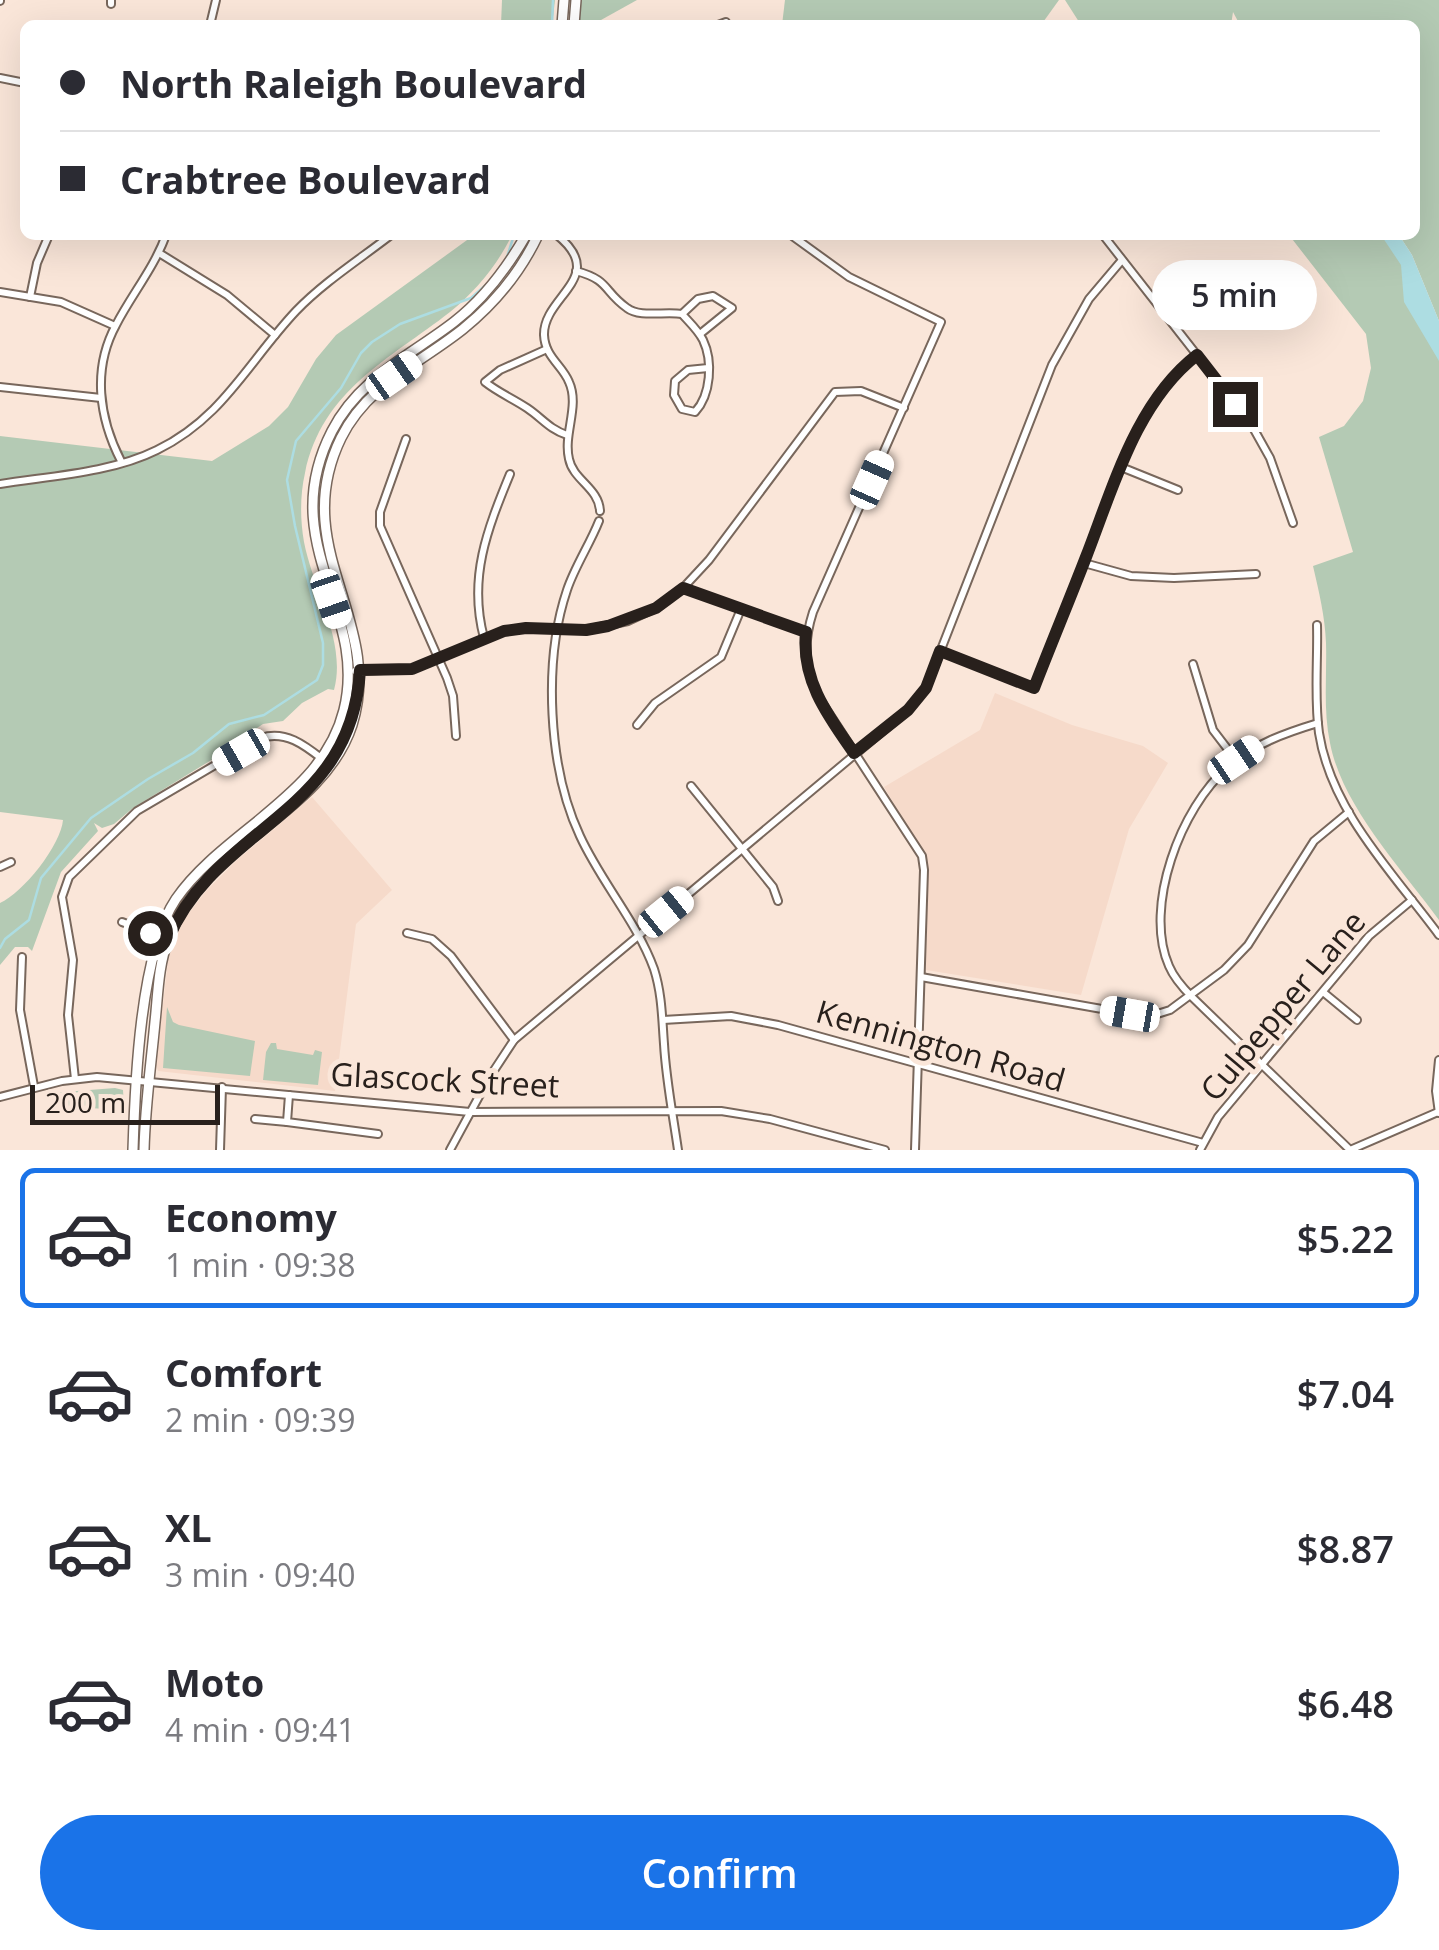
<!DOCTYPE html>
<html lang="en">
<head>
<meta charset="utf-8">
<style>
  body { margin:0; font-family:"Open Sans",sans-serif; background:#f2f2f3; color:#2b2b33; height:100vh; display:flex; flex-direction:column; font-size:38px; white-space:nowrap }
  * { box-sizing:border-box; margin:0 }
  p { font-size:32px; color:#7c7c81 }
  .icon { flex:none; width:55px; height:55px; fill:none; stroke:currentColor; stroke-width:2; stroke-linecap:round; stroke-linejoin:round }
  .map { position:relative; height:1150px; overflow:hidden }
  .panel { display:flex; flex-direction:column; background:#fff; flex:1 }
  .panel>* { flex:none }
  .hud { position:absolute; left:20px; top:20px; width:1400px; height:220px; border-radius:15px; box-shadow:0 10px 40px #0002; display:grid; align-content:center; height:220px; padding:0 40px; background:#fff }
  .scale { position:absolute; left:30px; bottom:25px; width:190px; box-sizing:border-box; padding-left:10px; border:5px solid #28201c; border-top:0; font-size:28px; line-height:35px; white-space:nowrap; color:#28201c; -webkit-text-stroke:8px #fae6d9; paint-order:stroke }
  .end { position:absolute; width:45px; height:45px; margin:-22px; border:12px solid #28201c; background:#fff; box-shadow:0 0 0 5px #fff }
  .from { border-radius:50% }
  .bubble { position:absolute; height:70px; border-radius:35px; background:#fff; box-shadow:0 10px 40px #0002; font-size:32px; font-weight:600; line-height:70px; text-align:center }
  .car { position:absolute; width:30px; height:60px; margin:-30px -15px; border-radius:12px; box-shadow:0 0 8px 2px #0007; background:linear-gradient(#fff 24%,#345 0 40%,#fff 0 76%,#345 0 86%,#fff 0) }
  .hud b { display:flex; align-items:center; gap:35px; height:95px; font-size:38px }
  .hud b+b { border-top:2px solid #e1e1e2 }
  .hud i { width:25px; height:25px; background:#2b2b33 }
  ul { padding:18px 0 0; list-style:none }
  li { display:flex; align-items:center; gap:30px; height:140px; margin:0 20px 15px; padding:0 20px; border:5px solid transparent; border-radius:15px }
  li div { flex:1 }
  li b { display:block; font-size:38px }
  li em { font-style:normal; font-weight:600 }
  li.current { border-color:#1a73e8 }
  li>.icon { width:90px; height:90px; stroke-width:1.5 }
  .button { display:flex; gap:20px; margin-top:auto; padding:20px 40px }
  .button a { flex:1; height:115px; border-radius:60px; background:#1a73e8; color:#fff; font-size:40px; font-weight:600; line-height:115px; text-align:center }
  .map>svg:first-child { display:block }
</style>
</head>
<body>
<div class="map">
<svg width="1439" height="1150" viewBox="0 0 1439 1150">
  <rect width="100%" height="100%" fill="#fae6d9"/>
  <g fill="#f6daca">
    <path d="M995,693L1072,725L1143,746L1168,763L1129,829L1081,995L926,970L927,861L884,787L980,730Z"/>
    <path d="M312,797L392,890L356,924L335,1091L158,1071L156,1065L169,952L185,918L206,891L237,860Z"/>
  </g>
  <g fill="#b4cab4">
    <path d="M502,0H555L552,25H501Z"/>
    <path d="M581,0H637L592,25H579Z"/>
    <path d="M785,0H1059L1041,25H782Z"/>
    <path d="M1065,0H1439V321L1412,255L1399,235H1415V25H1240L1233,12L1231,25H1081Z"/>
    <path d="M474,235H512C498,264 475,292 450,312C390,359 322,390 305,473C300,495 300,519 304,542C313,589 347,642 334,690L328,689L302,703L283,721L263,724L254,730L231,748L133,808L114,824L102,828L94,823L98,831L61,872L32,951L28,947H15L0,965V903C23,893 61,845 63,820L0,812V436L212,461L269,426L288,407L316,359L336,335Z"/>
    <path d="M1289,235H1388L1439,341V920C1402,869 1342,806 1330,743C1323,710 1327,676 1326,643C1325,616 1319,592 1313,566L1353,552L1319,437L1344,426L1363,401L1371,368L1366,334Z"/>
    <path d="M167,1007L173,1022L179,1025L255,1041L250,1076L163,1068Z"/>
    <path d="M271,1043H276L277,1049L313,1055L315,1050L322,1052L318,1085L263,1080L266,1052Z"/>
    <path d="M115,1088L123,1090L124,1109C101,1110 81,1106 58,1108L50,1096L51,1093Z"/>
  </g>
  <path fill="#addde2" d="M1381,235H1399L1412,255L1439,321V361L1404,302L1401,265Z"/>
  <g fill="none" stroke-linecap="round" stroke-linejoin="round">
    <g stroke="#addde2" stroke-width="2.5">
      <path d="M552,25L553,0"/>
      <path d="M507,257L514,235"/>
      <path d="M0,948L5,939L29,920L41,878L91,818L148,779L193,753L229,724L264,715L317,680L323,665V643L295,526L287,480L296,441L341,388L361,353L372,342L400,324L471,298L488,283"/>
    </g>
    <defs>
      <g id="minor">
        <path d="M0,1V0"/>
        <path d="M111,4V0"/>
        <path d="M210,25L216,0"/>
        <path d="M718,25L726,22"/>
        <path d="M0,78L25,83"/>
        <path d="M557,235C609,277 543,296 544,335C545,357 562,365 569,382C580,406 563,434 569,459C573,480 599,488 600,511"/>
        <path d="M791,235L849,277L941,322L813,612C803,643 804,669 819,698L922,856L924,870L915,1150"/>
        <path d="M1103,235L1251,424L1270,458L1293,523"/>
        <path d="M159,253L227,295L275,335"/>
        <path d="M576,271C610,280 603,291 627,308C640,318 665,311 682,314C689,322 698,330 703,340C713,361 711,395 695,412L682,409L674,395L675,381L688,370L708,368"/>
        <path d="M0,292L61,302L115,326"/>
        <path d="M30,297L37,263L49,235"/>
        <path d="M682,314L698,299L713,296L732,308L700,334"/>
        <path d="M547,349L500,370L485,382C499,393 512,398 527,408C542,418 549,429 567,435"/>
        <path d="M0,387L101,398"/>
        <path d="M406,439L380,512V526L447,678L453,696L456,736"/>
        <path d="M121,461C99,418 92,369 116,325C132,294 154,268 166,235"/>
        <path d="M1121,467L1178,490"/>
        <path d="M0,484C50,476 111,473 157,450C223,418 248,362 296,311C324,282 360,259 391,235"/>
        <path d="M599,521C590,544 575,566 567,590C543,661 548,768 580,836C601,882 637,922 654,969C662,994 662,1018 664,1044C666,1080 673,1115 678,1150"/>
        <path d="M1084,563L1131,576L1174,578L1256,574"/>
        <path d="M683,588L806,632"/>
        <path d="M1317,625C1318,660 1314,698 1319,733C1331,811 1394,874 1439,935"/>
        <path d="M484,638C468,578 487,530 510,474"/>
        <path d="M940,651L1034,688C1051,644 1069,601 1086,557C1113,488 1136,403 1197,355"/>
        <path d="M1193,664L1213,730L1236,760"/>
        <path d="M355,671L412,669L504,631L526,628L586,630L628,621L656,608L683,588L709,560L835,392L861,391L904,408"/>
        <path d="M1318,723C1285,733 1254,744 1228,767C1181,807 1143,907 1169,966C1174,978 1183,988 1192,997L1350,1150L1438,1112"/>
        <path d="M637,725L655,703L721,657L741,609"/>
        <path d="M691,786L773,887L778,901"/>
        <path d="M0,867L11,862"/>
        <path d="M122,922L162,937"/>
        <path d="M407,933L432,939L451,956L514,1040"/>
        <path d="M22,957L20,1010L34,1086"/>
        <path d="M921,977L1130,1014L1154,1015L1170,1010L1224,970L1248,945L1314,841L1349,812"/>
        <path d="M1323,992L1357,1020"/>
        <path d="M663,1020L731,1016L778,1025L1203,1143"/>
        <path d="M75,1079L68,1015L73,960L62,897L69,877L137,811L261,738C289,729 310,750 330,765"/>
        <path d="M289,1095L287,1122L378,1134"/>
        <path d="M0,1097L62,1081L97,1077L470,1112L721,1111L770,1119L885,1150"/>
        <path d="M1439,1113L1436,1091L1439,1060"/>
        <path d="M255,1119L287,1122"/>
        <path d="M220,1150L222,1087"/>
        <path d="M450,1150L489,1078L514,1040L908,710L926,688L1052,365L1089,299L1122,260"/>
        <path d="M1200,1150L1218,1117L1369,936L1412,900"/>
      </g>
      <g id="major">
        <path d="M562,25L564,0"/>
        <path d="M574,25L576,0"/>
        <path d="M133,1150C135,1085 140,952 176,899C223,831 323,796 344,710C369,610 274,544 332,431C359,378 410,356 454,322C485,298 507,268 526,235"/>
        <path d="M144,1150C145,1107 151,1065 155,1022C158,995 158,966 168,940C175,921 185,904 198,888C245,832 328,798 352,725C385,620 287,549 341,438C367,385 419,364 463,329C494,304 521,271 538,235"/>
      </g>
    </defs>
    <use href="#minor" stroke="#78675c" stroke-width="10"/>
    <use href="#major" stroke="#78675c" stroke-width="12"/>
    <use href="#minor" stroke="#fff" stroke-width="6"/>
    <use href="#major" stroke="#fff" stroke-width="9"/>
  </g>
  <g fill="none" stroke-linecap="round" stroke-linejoin="round">
    <path stroke="#28201c" stroke-width="12" d="M150,933L168,939C217,824 352,815 360,670L412,669L504,631L526,628L586,630L608,626L656,608L683,588L806,632C801,680 828,716 854,753L908,710L926,688L940,651L1034,688C1051,644 1069,601 1086,557C1113,488 1136,402 1197,355L1235,404"/>
  </g>
  <g text-anchor="middle" dominant-baseline="central" stroke-width="10" stroke-linejoin="round" paint-order="stroke">
    <g font-size="32" fill="#28201c" stroke="#fae6d9">
      <text transform="translate(1282 1005) rotate(-50)">Culpepper Lane</text>
      <text transform="translate(941 1045) rotate(16)">Kennington Road</text>
      <text transform="translate(445 1079) rotate(3)">Glascock Street</text>
    </g>
  </g>
</svg>
<div class="scale">200 m</div>
<i class="end from" style="left:150px;top:933px"></i>
<i class="end" style="left:1235px;top:404px"></i>
<div class="bubble" style="left:1152px;top:260px;width:165px">5 min</div>
<i class="car" style="left:394px;top:376px;rotate:55deg"></i>
<i class="car" style="left:872px;top:480px;rotate:24deg"></i>
<i class="car" style="left:331px;top:599px;rotate:161deg"></i>
<i class="car" style="left:241px;top:752px;rotate:240deg"></i>
<i class="car" style="left:1236px;top:760px;rotate:56deg"></i>
<i class="car" style="left:666px;top:912px;rotate:51deg"></i>
<i class="car" style="left:1130px;top:1014px;rotate:280deg"></i>
<div class="hud">
<b><i class="from"></i>North Raleigh Boulevard</b>
<b><i></i>Crabtree Boulevard</b>
</div>
</div>
<section class="panel">
<ul>
<li class="current"><svg class="icon" aria-label="car" viewBox="0 0 24 24"><path d="M5 17H2v-5l4-1 3-4h7l3 4 3 1v5h-3M9 17h6M6 11h13"/><circle cx="7" cy="17" r="2"/><circle cx="17" cy="17" r="2"/></svg><div><b>Economy</b><p>1 min · 09:38</p></div><em>$5.22</em></li>
<li><svg class="icon" aria-label="car" viewBox="0 0 24 24"><path d="M5 17H2v-5l4-1 3-4h7l3 4 3 1v5h-3M9 17h6M6 11h13"/><circle cx="7" cy="17" r="2"/><circle cx="17" cy="17" r="2"/></svg><div><b>Comfort</b><p>2 min · 09:39</p></div><em>$7.04</em></li>
<li><svg class="icon" aria-label="car" viewBox="0 0 24 24"><path d="M5 17H2v-5l4-1 3-4h7l3 4 3 1v5h-3M9 17h6M6 11h13"/><circle cx="7" cy="17" r="2"/><circle cx="17" cy="17" r="2"/></svg><div><b>XL</b><p>3 min · 09:40</p></div><em>$8.87</em></li>
<li><svg class="icon" aria-label="car" viewBox="0 0 24 24"><path d="M5 17H2v-5l4-1 3-4h7l3 4 3 1v5h-3M9 17h6M6 11h13"/><circle cx="7" cy="17" r="2"/><circle cx="17" cy="17" r="2"/></svg><div><b>Moto</b><p>4 min · 09:41</p></div><em>$6.48</em></li>
</ul>
<div class="button"><a>Confirm</a></div>
</section>
</body>
</html>
